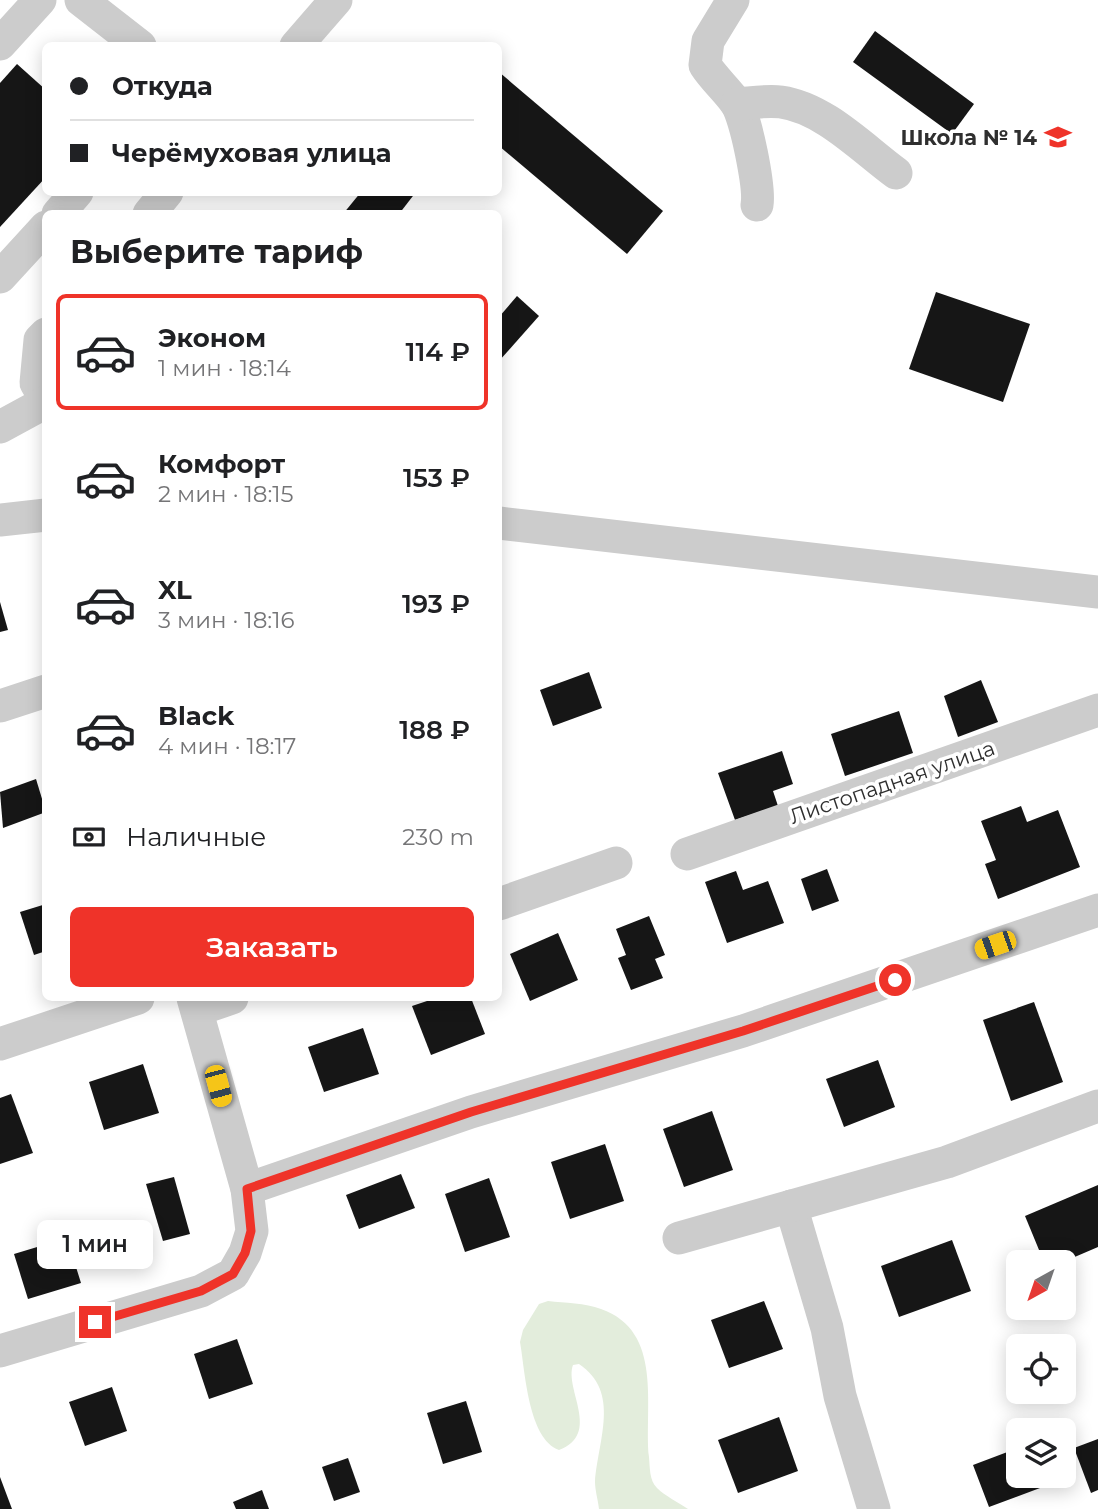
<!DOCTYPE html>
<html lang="ru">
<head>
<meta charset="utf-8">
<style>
  body { margin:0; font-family:Montserrat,sans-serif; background:#f2f2f2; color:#202124; height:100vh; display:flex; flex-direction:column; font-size:26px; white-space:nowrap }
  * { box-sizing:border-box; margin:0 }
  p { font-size:23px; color:#757577 }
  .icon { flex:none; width:38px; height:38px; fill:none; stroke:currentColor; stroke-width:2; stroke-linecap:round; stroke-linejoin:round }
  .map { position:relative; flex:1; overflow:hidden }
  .panel { position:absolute; left:42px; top:210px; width:460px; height:791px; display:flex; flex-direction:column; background:#fff; border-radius:10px; box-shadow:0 4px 18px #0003 }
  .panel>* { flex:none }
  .top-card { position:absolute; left:42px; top:42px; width:460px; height:154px; border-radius:10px; box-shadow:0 4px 18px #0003; display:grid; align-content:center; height:154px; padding:0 28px; background:#fff }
  .needle { width:46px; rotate:220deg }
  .tools { position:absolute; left:1006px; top:1250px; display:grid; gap:14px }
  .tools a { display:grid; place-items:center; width:70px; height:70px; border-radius:10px; background:#fff; box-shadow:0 4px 18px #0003; font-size:35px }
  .end { position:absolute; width:32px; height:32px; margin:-16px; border:9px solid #ef3329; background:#fff; box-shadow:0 0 0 4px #fff }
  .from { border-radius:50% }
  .bubble { position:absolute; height:49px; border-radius:10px; background:#fff; box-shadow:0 4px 18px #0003; font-size:23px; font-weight:600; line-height:49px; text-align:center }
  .car { position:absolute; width:21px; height:42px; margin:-21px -10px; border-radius:9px; box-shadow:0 0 5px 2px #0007; background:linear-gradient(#f5c518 24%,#345 0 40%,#f5c518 0 76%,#345 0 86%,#f5c518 0) }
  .top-card b { display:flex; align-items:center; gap:24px; height:66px; font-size:26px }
  .top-card b+b { border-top:2px solid #e0e0e0 }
  .top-card i { width:18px; height:18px; background:#202124 }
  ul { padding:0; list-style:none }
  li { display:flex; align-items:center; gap:21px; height:116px; margin:0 14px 10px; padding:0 14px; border:4px solid transparent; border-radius:10px }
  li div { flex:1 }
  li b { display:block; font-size:26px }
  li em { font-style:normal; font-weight:600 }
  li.current { border-color:#ef3329 }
  li>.icon { width:63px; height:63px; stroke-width:1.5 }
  h2 { padding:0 28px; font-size:32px; line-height:84px }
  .pay { display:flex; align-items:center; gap:18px; height:77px; padding:0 28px; font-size:26px }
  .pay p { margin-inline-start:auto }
  .primary-button { display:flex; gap:14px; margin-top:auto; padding:14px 28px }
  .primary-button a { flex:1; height:80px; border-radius:10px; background:#ef3329; color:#fff; font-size:28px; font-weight:600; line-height:80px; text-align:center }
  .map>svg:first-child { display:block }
</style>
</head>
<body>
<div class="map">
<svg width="1098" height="1509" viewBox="0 0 1098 1509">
  <rect width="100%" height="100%" fill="#fff"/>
  <path fill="#e3eddc" d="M548,1301C565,1303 585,1303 601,1309C664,1331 644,1407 649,1457C650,1467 649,1480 657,1488C665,1496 678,1502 688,1509H599C598,1500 595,1490 595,1482C598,1440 621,1392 579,1364L573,1365C564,1389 602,1434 559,1450C528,1439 525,1370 520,1342L523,1330L539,1304Z"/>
  <g fill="#161616">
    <path d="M875,31L974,104L952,134L853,62Z"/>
    <path d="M17,64L46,90V177L0,227V83Z"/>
    <path d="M499,72L663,211L627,254L499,146Z"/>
    <path d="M361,192H416L399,214H343Z"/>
    <path d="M936,292L1030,324L1003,402L909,369Z"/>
    <path d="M517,296L539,316L499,361V317Z"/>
    <path d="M0,602L8,630L0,632Z"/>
    <path d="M589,672L602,708L553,726L540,690Z"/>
    <path d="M981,680L998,722L958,737L944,696Z"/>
    <path d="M899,711L913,753L845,776L831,734Z"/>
    <path d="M782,751L793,784L773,791L778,806L735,820L718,773Z"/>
    <path d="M36,779L46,812L3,828L0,792Z"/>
    <path d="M1021,806L1027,822L1058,810L1080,867L998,899L985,864L996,860L981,821Z"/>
    <path d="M827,869L839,901L812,911L801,879Z"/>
    <path d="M736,871L743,890L768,881L784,923L727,943L705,882Z"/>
    <path d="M46,904V951L34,955L20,912Z"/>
    <path d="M649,916L665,955L655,959L663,978L631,990L618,958L626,955L616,929Z"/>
    <path d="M558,933L578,980L530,1001L510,954Z"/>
    <path d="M436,998H471L485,1034L431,1055L412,1006Z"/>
    <path d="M1034,1002L1063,1082L1011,1101L983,1020Z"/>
    <path d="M363,1028L379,1074L324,1092L308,1047Z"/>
    <path d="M878,1060L895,1107L844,1127L826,1079Z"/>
    <path d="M143,1064L159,1113L104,1130L89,1082Z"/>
    <path d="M11,1094L33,1153L0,1164V1098Z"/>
    <path d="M712,1111L733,1170L684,1187L663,1129Z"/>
    <path d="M605,1144L624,1201L570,1219L551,1162Z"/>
    <path d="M401,1174L415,1208L359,1229L346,1195Z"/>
    <path d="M174,1177L190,1234L163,1241L146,1184Z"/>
    <path d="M489,1178L510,1237L465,1252L445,1194Z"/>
    <path d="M1098,1185V1247L1063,1262H1044L1025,1216Z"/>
    <path d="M67,1238L81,1283L28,1299L14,1254Z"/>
    <path d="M952,1240L971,1291L899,1317L881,1266Z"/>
    <path d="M764,1301L783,1349L729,1368L711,1320Z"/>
    <path d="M237,1339L253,1384L209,1399L194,1354Z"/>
    <path d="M112,1387L127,1431L85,1446L69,1402Z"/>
    <path d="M466,1401L482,1452L443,1464L427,1413Z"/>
    <path d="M779,1417L798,1471L738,1493L718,1440Z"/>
    <path d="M1098,1439V1490L1091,1493L1074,1448Z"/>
    <path d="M1018,1448V1475H1035L1040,1488L989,1507L973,1465Z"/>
    <path d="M348,1458L360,1492L334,1501L322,1467Z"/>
    <path d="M0,1477L12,1509H0Z"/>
    <path d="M262,1490L269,1509H236L233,1502Z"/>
  </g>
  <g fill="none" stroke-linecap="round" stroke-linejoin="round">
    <g stroke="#ccc" stroke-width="33">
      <path d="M81,0L140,46"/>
      <path d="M733,0L708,41L705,65C714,79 727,90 736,103C746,117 760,188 757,205"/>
      <path d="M0,44L40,0"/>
      <path d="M296,46L336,0"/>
      <path d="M737,104C751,103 767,100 781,102C824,108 862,148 896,173"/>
      <path d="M58,214L77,192"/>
      <path d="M149,214L167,192"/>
      <path d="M0,277L46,227"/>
      <path d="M46,334L40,340L36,383L46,400"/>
      <path d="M0,427L46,402"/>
      <path d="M0,520L46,515"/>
      <path d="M499,523L1098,592"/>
      <path d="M0,706L46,691"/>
      <path d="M687,854L1098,710"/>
      <path d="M499,904L616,863"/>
      <path d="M197,1010L232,998"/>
      <path d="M0,1044L138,998"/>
      <path d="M247,1189L471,1112L743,1031L1098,910"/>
      <path d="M791,1206L827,1328L840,1396L874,1509"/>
      <path d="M679,1238L947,1162L1098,1106"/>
      <path d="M0,1351L201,1291L233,1274L245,1253L252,1231L247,1189L193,998"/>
    </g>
  </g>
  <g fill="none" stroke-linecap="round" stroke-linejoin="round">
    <path stroke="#ef3329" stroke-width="9" d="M95,1322L201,1291L233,1274L245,1253L251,1231L247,1189L471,1112L743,1031L895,980"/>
  </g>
  <defs>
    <symbol id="school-bare" viewBox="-9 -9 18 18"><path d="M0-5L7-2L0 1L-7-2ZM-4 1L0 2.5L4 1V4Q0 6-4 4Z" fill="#ef3329" stroke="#fff" stroke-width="2.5" paint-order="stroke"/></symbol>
  </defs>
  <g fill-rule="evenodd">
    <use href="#school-bare" x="1039" y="118" width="38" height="38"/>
  </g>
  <g text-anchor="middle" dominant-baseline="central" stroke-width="7" stroke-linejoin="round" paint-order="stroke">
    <g font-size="21" font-weight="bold" fill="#2f2f2f" stroke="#fff" text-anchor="end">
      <text x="1037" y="137">Школа № 14</text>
    </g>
    <g font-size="21" fill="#2f2f2f" stroke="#fff">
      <text transform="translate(892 782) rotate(-19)">Листопадная улица</text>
    </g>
  </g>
</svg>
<div class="tools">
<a><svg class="needle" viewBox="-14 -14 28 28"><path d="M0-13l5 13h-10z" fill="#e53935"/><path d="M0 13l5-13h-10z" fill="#757577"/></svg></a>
<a><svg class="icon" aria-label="locate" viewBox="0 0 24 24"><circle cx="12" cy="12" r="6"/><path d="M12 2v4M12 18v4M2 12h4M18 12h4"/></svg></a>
<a><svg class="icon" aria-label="layers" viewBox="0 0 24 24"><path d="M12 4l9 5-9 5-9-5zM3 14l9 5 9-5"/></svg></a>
</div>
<i class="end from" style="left:895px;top:980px"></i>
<i class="end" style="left:95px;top:1322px"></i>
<div class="bubble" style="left:37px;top:1220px;width:116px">1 мин</div>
<i class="car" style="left:995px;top:945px;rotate:251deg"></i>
<i class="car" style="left:218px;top:1086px;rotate:165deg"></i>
<div class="top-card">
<b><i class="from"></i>Откуда</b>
<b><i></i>Черёмуховая улица</b>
</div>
<section class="panel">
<h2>Выберите тариф</h2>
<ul>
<li class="current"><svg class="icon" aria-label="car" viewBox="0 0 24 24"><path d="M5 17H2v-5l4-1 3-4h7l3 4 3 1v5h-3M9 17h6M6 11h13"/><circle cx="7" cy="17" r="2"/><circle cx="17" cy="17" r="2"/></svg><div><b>Эконом</b><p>1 мин · 18:14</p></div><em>114 ₽</em></li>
<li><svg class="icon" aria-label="car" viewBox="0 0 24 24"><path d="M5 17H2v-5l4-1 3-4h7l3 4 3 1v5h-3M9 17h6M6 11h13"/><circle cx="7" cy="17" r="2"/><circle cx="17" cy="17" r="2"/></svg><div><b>Комфорт</b><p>2 мин · 18:15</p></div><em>153 ₽</em></li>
<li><svg class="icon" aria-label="car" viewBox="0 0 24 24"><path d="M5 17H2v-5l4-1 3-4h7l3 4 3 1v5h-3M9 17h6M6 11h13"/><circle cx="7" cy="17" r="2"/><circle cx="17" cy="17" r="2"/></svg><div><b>XL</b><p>3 мин · 18:16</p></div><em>193 ₽</em></li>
<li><svg class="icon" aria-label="car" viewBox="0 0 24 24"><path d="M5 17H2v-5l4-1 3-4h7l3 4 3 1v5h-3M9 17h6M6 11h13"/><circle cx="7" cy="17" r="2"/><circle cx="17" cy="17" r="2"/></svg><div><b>Black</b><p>4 мин · 18:17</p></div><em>188 ₽</em></li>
</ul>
<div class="pay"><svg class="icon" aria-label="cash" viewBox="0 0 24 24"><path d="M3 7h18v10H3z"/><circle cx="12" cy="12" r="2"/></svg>Наличные<p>230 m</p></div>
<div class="primary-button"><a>Заказать</a></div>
</section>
</div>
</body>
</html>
